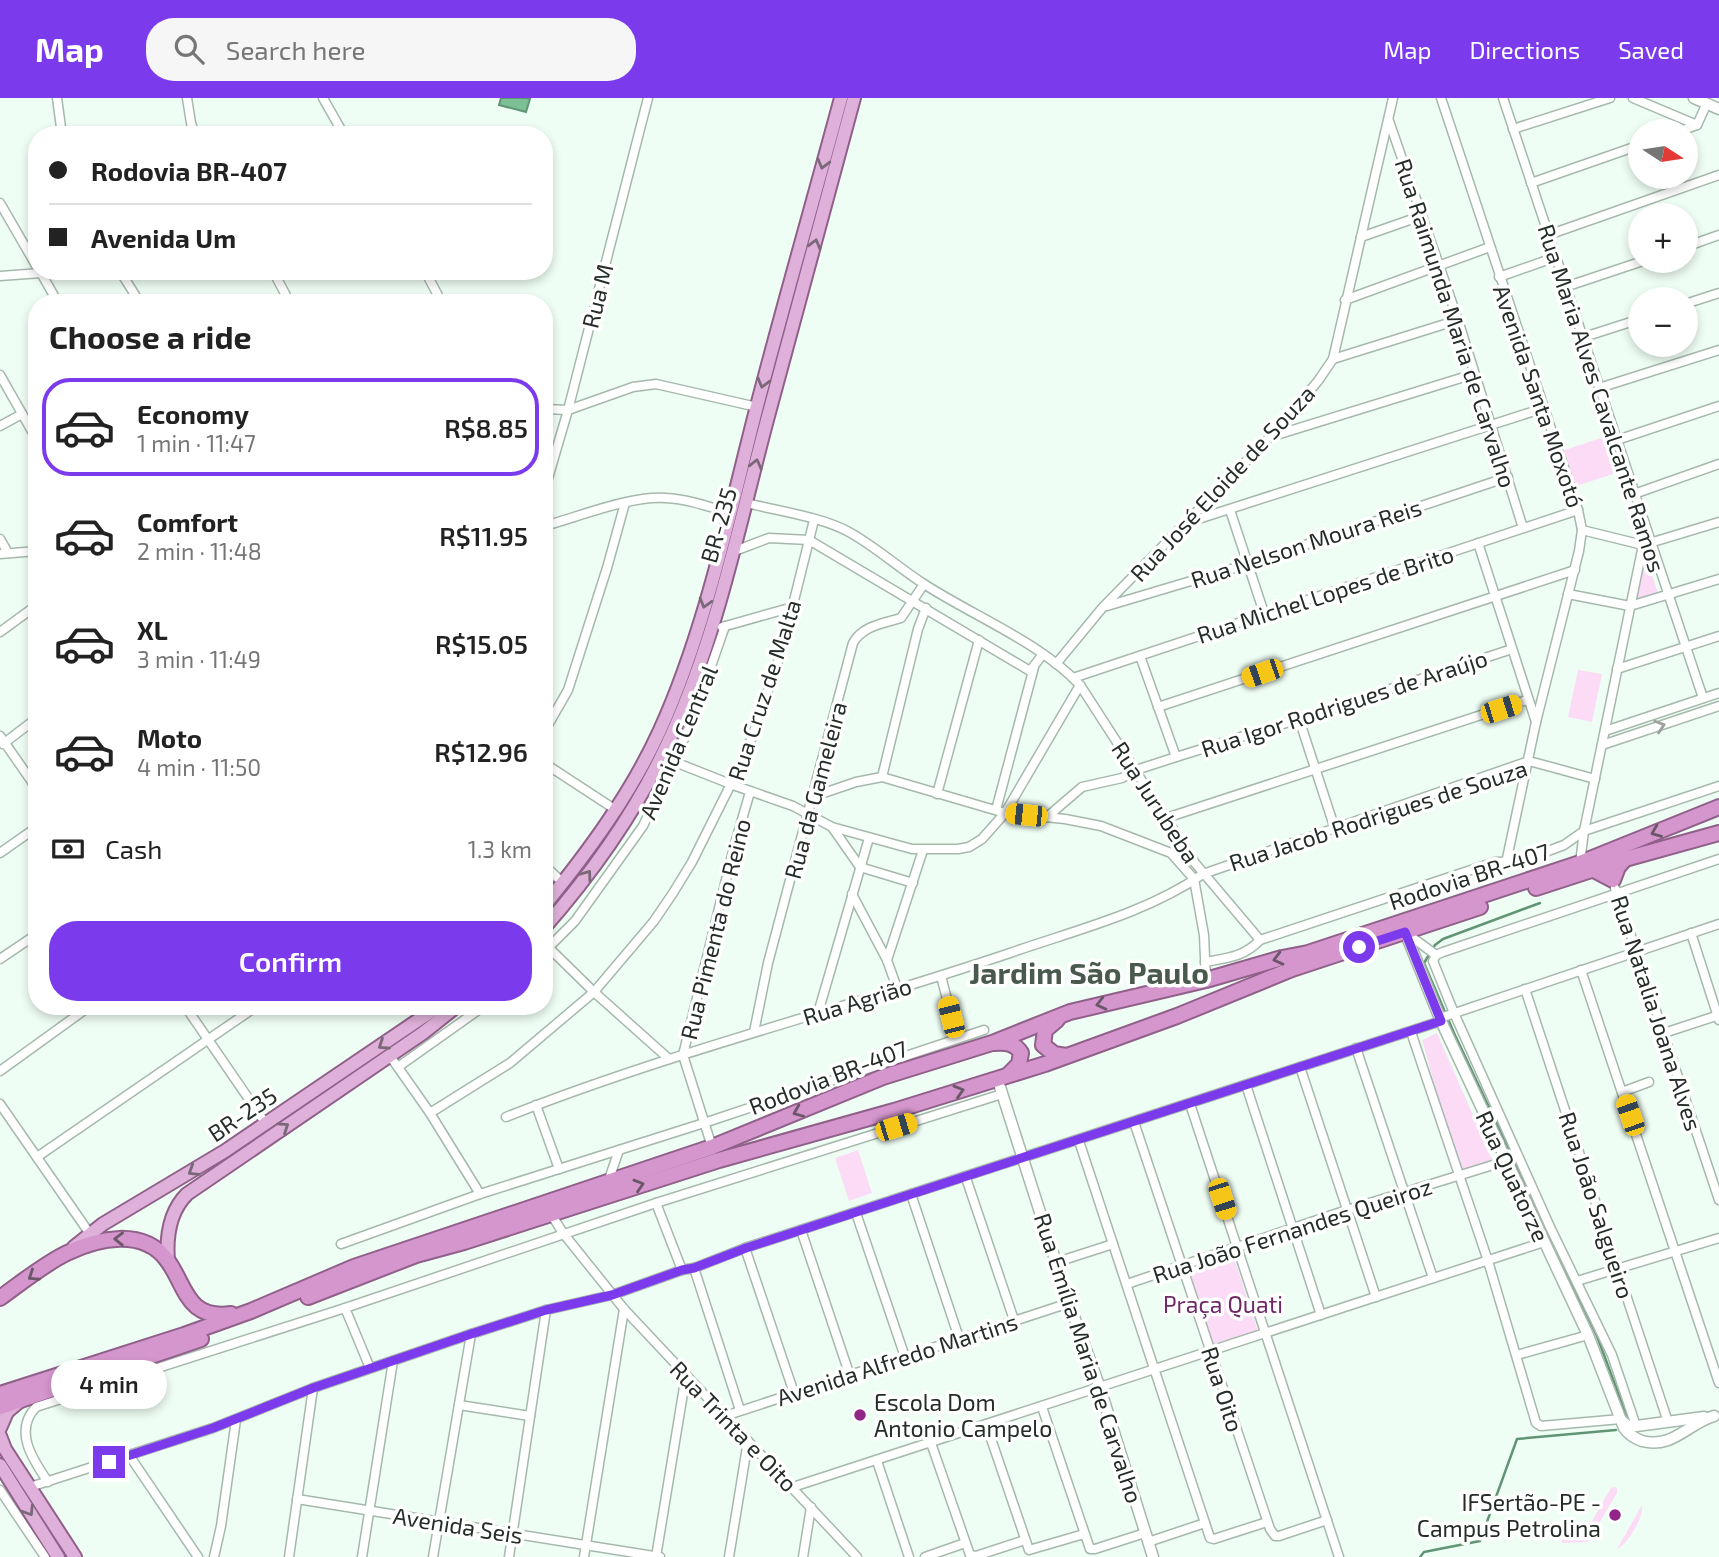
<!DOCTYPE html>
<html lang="en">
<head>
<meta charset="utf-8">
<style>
  body { margin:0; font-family:"Exo 2",sans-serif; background:#f6f6f6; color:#222; height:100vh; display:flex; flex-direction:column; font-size:26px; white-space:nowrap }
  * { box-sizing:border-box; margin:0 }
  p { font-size:23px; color:#767676 }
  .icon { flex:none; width:38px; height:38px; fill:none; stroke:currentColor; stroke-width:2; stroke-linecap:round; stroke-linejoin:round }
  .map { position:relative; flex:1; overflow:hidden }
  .drawer { position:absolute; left:28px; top:196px; width:525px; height:721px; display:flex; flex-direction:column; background:#fff; border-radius:28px; box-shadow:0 4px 10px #0003 }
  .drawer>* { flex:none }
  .guide { position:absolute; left:28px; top:28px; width:525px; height:154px; border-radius:28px; box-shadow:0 4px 10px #0003; display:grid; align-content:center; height:154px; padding:0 21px; background:#fff }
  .needle { width:46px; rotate:102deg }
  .fabs { position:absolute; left:1628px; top:21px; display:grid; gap:14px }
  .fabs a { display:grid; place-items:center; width:70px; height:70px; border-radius:50%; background:#fff; box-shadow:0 4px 10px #0003; font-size:35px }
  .end { position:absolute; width:32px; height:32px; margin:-16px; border:9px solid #7c3aed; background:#fff; box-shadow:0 0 0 4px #fff }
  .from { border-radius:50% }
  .bubble { position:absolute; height:49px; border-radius:24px; background:#fff; box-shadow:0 4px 10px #0003; font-size:23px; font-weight:600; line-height:49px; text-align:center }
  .car { position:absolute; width:21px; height:42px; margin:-21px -10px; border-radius:9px; box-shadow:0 0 5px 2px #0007; background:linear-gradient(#f5c518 24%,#345 0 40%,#f5c518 0 76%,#345 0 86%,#f5c518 0) }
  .guide b { display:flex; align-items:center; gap:24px; height:66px; font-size:26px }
  .guide b+b { border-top:2px solid #e0e0e0 }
  .guide i { width:18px; height:18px; background:#222 }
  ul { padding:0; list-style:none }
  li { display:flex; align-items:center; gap:21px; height:98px; margin:0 14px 10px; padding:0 7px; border:4px solid transparent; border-radius:28px }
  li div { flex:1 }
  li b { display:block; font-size:26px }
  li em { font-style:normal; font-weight:600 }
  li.current { border-color:#7c3aed }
  li>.icon { width:63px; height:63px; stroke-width:1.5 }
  h2 { padding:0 21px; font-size:32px; line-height:84px }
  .pay { display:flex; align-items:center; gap:18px; height:77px; padding:0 21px; font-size:26px }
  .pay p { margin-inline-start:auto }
  .primary-button { display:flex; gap:14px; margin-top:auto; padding:14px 21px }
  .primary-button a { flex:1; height:80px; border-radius:28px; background:#7c3aed; color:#fff; font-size:28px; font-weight:600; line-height:80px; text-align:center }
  header { display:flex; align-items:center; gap:42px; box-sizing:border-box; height:98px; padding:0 35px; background:#7c3aed; color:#fff }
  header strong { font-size:33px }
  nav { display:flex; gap:38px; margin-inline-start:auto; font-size:24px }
  .search { width:490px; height:63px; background:#f6f6f6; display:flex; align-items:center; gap:18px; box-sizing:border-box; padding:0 24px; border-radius:28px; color:#767676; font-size:26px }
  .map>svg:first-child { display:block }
</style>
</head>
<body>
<header>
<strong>Map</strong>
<div class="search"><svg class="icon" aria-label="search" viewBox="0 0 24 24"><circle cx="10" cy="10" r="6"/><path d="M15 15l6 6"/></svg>Search here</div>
<nav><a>Map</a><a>Directions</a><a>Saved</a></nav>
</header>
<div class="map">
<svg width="1719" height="1459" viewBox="0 0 1719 1459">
  <rect width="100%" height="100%" fill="#effef4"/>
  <g fill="#fcdbf7">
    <path d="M1604,339L1616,375L1570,390L1559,354Z"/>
    <path d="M1639,461L1647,462L1659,498L1630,507Z"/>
    <path d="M1578,572L1602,576L1592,624L1568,619Z"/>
    <path d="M1437,935L1493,1063L1459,1073L1422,942Z"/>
    <path d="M858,1052L872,1095L849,1103L835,1060Z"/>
    <path d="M1234,1160L1259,1236L1213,1252L1188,1176Z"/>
    <path d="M1614,1389L1617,1390V1395L1588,1444L1562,1445V1442L1579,1437L1589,1428L1611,1390Z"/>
    <path d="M1642,1407C1644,1419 1628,1446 1617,1451Z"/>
  </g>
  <path fill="#7bc095" stroke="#619474" stroke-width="2" d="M501,0H527L530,1L526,14L499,7Z"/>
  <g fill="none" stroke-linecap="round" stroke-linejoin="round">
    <g stroke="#619474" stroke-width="2.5">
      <path d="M1540,805L1443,841L1435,847L1424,865L1454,935L1551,1141"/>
      <path d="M1557,1155L1597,1238L1628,1322"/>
      <path d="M1420,1459L1424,1454L1480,1443L1517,1341L1616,1332"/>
    </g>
    <defs>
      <g id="minor">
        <path d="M57,0L62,37"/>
        <path d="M187,0L191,25L195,37"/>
        <path d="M323,0L344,37"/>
        <path d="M1441,0L1578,412L1582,432L1579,453L1536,624L1506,765"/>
        <path d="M1503,0L1703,600"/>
        <path d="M1633,0L1697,27"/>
        <path d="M1389,23L1458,222L1523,430"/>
        <path d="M1513,31L1610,0"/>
        <path d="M1680,33L1697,27L1707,5"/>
        <path d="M1531,85L1640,47"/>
        <path d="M0,105L37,169"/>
        <path d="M1548,137L1719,77"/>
        <path d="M1361,139L1421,118"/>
        <path d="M1685,149L1719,137"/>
        <path d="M40,173L58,205"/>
        <path d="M120,173L140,205"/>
        <path d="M273,173L290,205"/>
        <path d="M425,173L442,205"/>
        <path d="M0,178L41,175"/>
        <path d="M1499,179L1556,159"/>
        <path d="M1565,189L1643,163"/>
        <path d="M1345,202L1490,149"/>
        <path d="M1685,206L1719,195"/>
        <path d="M1581,240L1640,221"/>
        <path d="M1333,261L1458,222"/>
        <path d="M0,277L37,342"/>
        <path d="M1599,290L1719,252"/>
        <path d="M544,311L568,312L633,289L656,286L757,309"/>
        <path d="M0,328L22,316"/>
        <path d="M1270,339L1474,276"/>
        <path d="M1617,342L1719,308"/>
        <path d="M544,394L568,312L648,0"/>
        <path d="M1634,396L1719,366"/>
        <path d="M747,405C778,413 822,419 849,434C876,449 899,470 924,486C975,519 1038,543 1080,587L1195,765L1260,842C1244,859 1227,860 1205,864"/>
        <path d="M1230,412L1264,515"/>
        <path d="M1189,424L1544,310"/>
        <path d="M544,428C578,419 632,397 666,400C688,401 710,409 730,415"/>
        <path d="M1582,432L1643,447L1719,424"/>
        <path d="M0,441L8,455"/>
        <path d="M1478,445L1536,624"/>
        <path d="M732,454L769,440L809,442L1030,573L1043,556"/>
        <path d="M0,456L37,453"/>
        <path d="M1568,496L1630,508L1719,481"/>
        <path d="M1107,508L1248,466L1508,379"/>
        <path d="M722,529L793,509"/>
        <path d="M0,534L37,507"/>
        <path d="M1140,558L1176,659"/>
        <path d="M1056,566L1103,509L1270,339L1318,283L1333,261L1393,0"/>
        <path d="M1617,571L1719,538"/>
        <path d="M1073,580L1578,412"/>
        <path d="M1158,609L1575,472"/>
        <path d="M1299,621L1334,728"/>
        <path d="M1605,633L1719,595"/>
        <path d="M544,634L568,592L607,470L625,405"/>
        <path d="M0,638L37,691"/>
        <path d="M3,646L37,620"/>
        <path d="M1602,647L1719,608"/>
        <path d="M662,659L733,687L793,708L832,729L912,751H958L969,749L982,741L1005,715L1080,587"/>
        <path d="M544,665L616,712"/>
        <path d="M882,679L918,531L926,510"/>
        <path d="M937,696L979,542"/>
        <path d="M812,699L856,684L882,679L1005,715L1065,721L1101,728L1171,755L1194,781L1204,837L1206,882"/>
        <path d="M996,712L1034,569"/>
        <path d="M1047,719L1082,689L1122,680L1136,672L1176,659L1299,621L1512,551"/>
        <path d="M1166,720L1527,602"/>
        <path d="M832,729L860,769"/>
        <path d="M0,755L37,729"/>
        <path d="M1580,765L1584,733L1643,447"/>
        <path d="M544,767L563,785"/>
        <path d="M860,769L913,785"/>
        <path d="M1615,790L1719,1102"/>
        <path d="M852,796L887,862L897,890"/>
        <path d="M1405,834L1436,857"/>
        <path d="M1691,835L1719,922"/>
        <path d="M1260,842L1495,764L1522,763L1564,747L1584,733L1719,688"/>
        <path d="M544,845L594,894L669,961"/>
        <path d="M544,854L575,823L643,728L691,626L725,528"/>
        <path d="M0,861L37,836"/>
        <path d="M887,862L923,752"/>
        <path d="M1581,872L1719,1285"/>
        <path d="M941,878L957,940"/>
        <path d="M1525,891L1668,1324"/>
        <path d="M185,908L266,1026"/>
        <path d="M818,915L869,740"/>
        <path d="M1440,920L1719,826"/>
        <path d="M754,934L768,865L853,545C862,528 884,525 901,520L924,486"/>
        <path d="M1411,934L1488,1163L1536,1325L1541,1328L1621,1321"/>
        <path d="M1664,935L1719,917"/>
        <path d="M1356,950L1433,1180"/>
        <path d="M390,958L430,1015L480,1096"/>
        <path d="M398,969L484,908"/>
        <path d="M1300,969L1376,1199"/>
        <path d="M0,973L90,908"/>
        <path d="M1246,987L1321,1217"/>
        <path d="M1622,994L1649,984"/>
        <path d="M0,1006L90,1136"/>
        <path d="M1190,1006L1339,1459"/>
        <path d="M536,1007L559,1071"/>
        <path d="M430,1015L510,965L594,894L654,823L673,795L692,764L746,656L781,555L814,422"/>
        <path d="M506,1019C670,954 841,912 1007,856C1072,833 1145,816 1203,776L1529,663L1595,681"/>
        <path d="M1134,1024L1270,1431L1275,1438H1279L1327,1422"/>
        <path d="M1079,1043L1210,1440L1214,1441L1267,1424"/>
        <path d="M712,1049L683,957L734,749L750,694"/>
        <path d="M37,1059L257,908"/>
        <path d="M966,1080L1014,1222"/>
        <path d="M608,1084L619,1052"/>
        <path d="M911,1096L959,1240"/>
        <path d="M656,1105L682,1172"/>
        <path d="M856,1115L905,1259"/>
        <path d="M551,1116L563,1135L624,1211L857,1459"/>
        <path d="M801,1132L850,1278"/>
        <path d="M341,1146L480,1096L704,1025L984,932"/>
        <path d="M745,1150L794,1295"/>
        <path d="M1057,1164L1113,1146"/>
        <path d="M694,1170L740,1312"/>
        <path d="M1577,1183L1719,1140"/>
        <path d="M1127,1186L1347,1112L1506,1063"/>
        <path d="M345,1210L370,1270"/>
        <path d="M1517,1257L1588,1237"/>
        <path d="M459,1307L530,1318"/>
        <path d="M1042,1309L1090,1451H1095L1145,1435"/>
        <path d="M725,1318L1069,1205"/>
        <path d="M986,1326L1029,1452L1084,1436"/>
        <path d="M1636,1328L1612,1257L1550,1129L1454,915L1433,863L1436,857L1443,854L1719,761"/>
        <path d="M931,1345L970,1457L976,1458L1025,1442"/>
        <path d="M129,1357L198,1459"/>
        <path d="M877,1363L909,1459"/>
        <path d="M48,1384C33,1362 13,1333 36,1309L345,1210L656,1105L1002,996"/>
        <path d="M30,1389L213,1330L313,1290L471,1236L546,1212L612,1197L682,1172L694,1170L745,1150L1441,923"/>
        <path d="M793,1389L1544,1144"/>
        <path d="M0,1392L45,1459"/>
        <path d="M297,1401L660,1459"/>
        <path d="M1148,1444L1205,1425"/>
        <path d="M214,1459L221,1428L236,1322"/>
        <path d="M289,1459L313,1290"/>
        <path d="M362,1459L393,1263"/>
        <path d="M433,1459L471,1236"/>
        <path d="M509,1459L546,1212"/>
        <path d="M584,1459L624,1211"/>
        <path d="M656,1459L686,1277"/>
        <path d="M729,1459L748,1343"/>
        <path d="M803,1459L811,1409"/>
        <path d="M925,1459L965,1445"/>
      </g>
      <g id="tertiary">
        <path d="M1694,0L1719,11"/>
        <path d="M1405,834L1441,923L1588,1237L1624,1330C1629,1337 1634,1340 1642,1343C1673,1351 1687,1326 1714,1318"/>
        <path d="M1000,989L1069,1205L1100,1290L1153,1459"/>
        <path d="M1621,1322L1629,1329L1704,1319"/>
      </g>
      <g id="primary">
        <path d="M544,808C588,754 631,696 660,632C705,533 729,417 756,312C783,208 813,104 841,0"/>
        <path d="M544,830C594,773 641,706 672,636C717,537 739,427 767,322C795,215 825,108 854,0"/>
        <path d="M74,1149L103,1126L225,1053L439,908"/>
        <path d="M168,1163C166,1138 169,1114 187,1096L423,935L457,908"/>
        <path d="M0,1330L7,1314L20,1303"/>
        <path d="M0,1338L5,1351L75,1459"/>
        <path d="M0,1367L58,1459"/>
      </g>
      <g id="trunk">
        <path d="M1594,772L1613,782L1618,769L1625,761"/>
        <path d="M1536,790L1625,761L1719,735"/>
        <path d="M1057,922L1045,932L1043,947L1054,956L1066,958"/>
        <path d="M994,945C1006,944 1015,945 1021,955L1019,966L1009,976"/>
        <path d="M308,1199L416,1157L464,1144L719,1062L894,1013L1045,966L1177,918L1292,871L1480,809"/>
        <path d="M0,1200C21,1185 44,1166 67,1155C98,1140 143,1130 167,1162C186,1187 186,1222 231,1216"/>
        <path d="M0,1296L184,1237L251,1213L354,1169L712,1049L883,979L992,945L1070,914L1206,882L1282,860L1308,855L1580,765L1719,709"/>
        <path d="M0,1309L201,1241"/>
      </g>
    </defs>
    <use href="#minor" stroke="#a6b8ac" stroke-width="11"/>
    <use href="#tertiary" stroke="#a6b8ac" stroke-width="13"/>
    <use href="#primary" stroke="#90608a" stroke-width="16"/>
    <use href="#trunk" stroke="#90608a" stroke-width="18"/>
    <use href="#minor" stroke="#fff" stroke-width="8"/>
    <use href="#tertiary" stroke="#fff" stroke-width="10"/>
    <use href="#primary" stroke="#dfb0d9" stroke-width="12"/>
    <use href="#trunk" stroke="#d496cc" stroke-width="14"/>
  </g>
  <defs><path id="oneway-chevron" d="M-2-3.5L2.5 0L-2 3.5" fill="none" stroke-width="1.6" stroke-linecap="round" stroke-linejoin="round" transform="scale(1.75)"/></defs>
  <g stroke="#796878">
    <use href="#oneway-chevron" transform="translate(823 66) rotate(105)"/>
    <use href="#oneway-chevron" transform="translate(815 146) rotate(-75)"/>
    <use href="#oneway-chevron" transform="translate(763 285) rotate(105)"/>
    <use href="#oneway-chevron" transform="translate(756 366) rotate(-76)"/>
    <use href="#oneway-chevron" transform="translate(705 505) rotate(106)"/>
    <use href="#oneway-chevron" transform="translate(587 777) rotate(-54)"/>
    <use href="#oneway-chevron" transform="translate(383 947) rotate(146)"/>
    <use href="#oneway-chevron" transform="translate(284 1029) rotate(-34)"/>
    <use href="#oneway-chevron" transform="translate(193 1073) rotate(148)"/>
    <use href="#oneway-chevron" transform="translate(29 1413) rotate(58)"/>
  </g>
  <use stroke="#9da09e" href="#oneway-chevron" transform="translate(1660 628) rotate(-18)"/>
  <g stroke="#6b576a">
    <use href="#oneway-chevron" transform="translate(1656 734) rotate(158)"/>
    <use href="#oneway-chevron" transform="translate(1278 861) rotate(166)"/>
    <use href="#oneway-chevron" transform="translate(1101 906) rotate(166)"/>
    <use href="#oneway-chevron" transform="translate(959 993) rotate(-17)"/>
    <use href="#oneway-chevron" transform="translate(798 1014) rotate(157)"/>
    <use href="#oneway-chevron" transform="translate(639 1087) rotate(-17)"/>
    <use href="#oneway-chevron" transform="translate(119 1141) rotate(-179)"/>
    <use href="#oneway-chevron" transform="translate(33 1178) rotate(146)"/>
  </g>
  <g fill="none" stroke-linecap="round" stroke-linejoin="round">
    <path stroke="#7c3aed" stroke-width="9" d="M109,1364L213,1330L313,1290L471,1236L546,1212L612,1197L682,1172L694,1170L746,1150L1441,923L1405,834L1359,849"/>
  </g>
  <g fill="#912588" stroke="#fff" stroke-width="2.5">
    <circle cx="860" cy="1317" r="7"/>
    <circle cx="1615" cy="1417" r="7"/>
  </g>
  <g text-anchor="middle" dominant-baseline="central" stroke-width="7" stroke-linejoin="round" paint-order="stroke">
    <g font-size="23" fill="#252d28" stroke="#fff">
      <text transform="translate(597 198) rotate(-76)">Rua M</text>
      <text transform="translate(1456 225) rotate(72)">Rua Raimunda Maria de Carvalho</text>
      <text transform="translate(1539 298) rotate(71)">Avenida Santa Moxotó</text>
      <text transform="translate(1602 300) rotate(72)">Rua Maria Alves Cavalcante Ramos</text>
      <text transform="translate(1222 385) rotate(-47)">Rua José Eloide de Souza</text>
      <text transform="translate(718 427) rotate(-74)">BR-235</text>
      <text transform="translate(1306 445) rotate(-18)">Rua Nelson Moura Reis</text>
      <text transform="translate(1325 496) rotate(-18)">Rua Michel Lopes de Brito</text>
      <text transform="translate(764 592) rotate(-72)">Rua Cruz de Malta</text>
      <text transform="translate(1344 605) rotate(-18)">Rua Igor Rodrigues de Araújo</text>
      <text transform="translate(678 644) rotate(-67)">Avenida Central</text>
      <text transform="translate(815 692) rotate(-75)">Rua da Gameleira</text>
      <text transform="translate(1156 704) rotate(57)">Rua Jurubeba</text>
      <text transform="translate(1378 717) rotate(-18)">Rua Jacob Rodrigues de Souza</text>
      <text transform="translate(1469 778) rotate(-18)">Rodovia BR-407</text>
      <text transform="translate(715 831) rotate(-76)">Rua Pimenta do Reino</text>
      <text transform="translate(857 903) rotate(-17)">Rua Agrião</text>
      <text transform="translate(1657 915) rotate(72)">Rua Natalia Joana Alves</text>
      <text transform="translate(828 979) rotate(-21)">Rodovia BR-407</text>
      <text transform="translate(242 1016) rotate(-34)">BR-235</text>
      <text transform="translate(1513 1078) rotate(65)">Rua Quatorze</text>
      <text transform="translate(1597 1107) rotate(72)">Rua João Salgueiro</text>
      <text transform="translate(1292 1132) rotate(-18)">Rua João Fernandes Queiroz</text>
      <text transform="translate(1089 1260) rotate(72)">Rua Emília Maria de Carvalho</text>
      <text transform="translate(897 1261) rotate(-18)">Avenida Alfredo Martins</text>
      <text transform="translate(1223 1291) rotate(72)">Rua Oito</text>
      <text transform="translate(734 1328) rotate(46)">Rua Trinta e Oito</text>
      <text transform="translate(458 1427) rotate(9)">Avenida Seis</text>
    </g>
    <g font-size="23" fill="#6d2966" stroke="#fff">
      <text x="1223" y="1206">Praça Quati</text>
    </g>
    <g font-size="23" fill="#252d28" stroke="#fff" text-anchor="start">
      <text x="874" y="1304">Escola Dom<tspan x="874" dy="26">Antonio Campelo</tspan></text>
      <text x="1601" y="1404" text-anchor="end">IFSertão-PE -<tspan x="1601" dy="26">Campus Petrolina</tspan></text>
    </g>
    <g font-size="30" font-weight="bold" fill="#49594e" stroke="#fff">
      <text x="1089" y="874">Jardim São Paulo</text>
    </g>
  </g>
</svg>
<div class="fabs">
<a><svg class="needle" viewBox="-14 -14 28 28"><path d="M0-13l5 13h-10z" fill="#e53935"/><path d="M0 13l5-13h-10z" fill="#767676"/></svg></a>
<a>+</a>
<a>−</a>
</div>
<i class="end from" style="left:1359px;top:849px"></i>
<i class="end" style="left:109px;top:1364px"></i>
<div class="bubble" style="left:51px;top:1262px;width:116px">4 min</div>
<i class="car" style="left:1262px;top:575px;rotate:251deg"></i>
<i class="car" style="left:1501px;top:611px;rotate:72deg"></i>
<i class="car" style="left:1026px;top:717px;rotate:276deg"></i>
<i class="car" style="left:951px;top:919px;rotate:346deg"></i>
<i class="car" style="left:1630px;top:1017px;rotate:341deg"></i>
<i class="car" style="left:896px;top:1029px;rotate:73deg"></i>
<i class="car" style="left:1222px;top:1101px;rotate:162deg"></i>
<div class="guide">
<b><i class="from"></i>Rodovia BR-407</b>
<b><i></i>Avenida Um</b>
</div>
<section class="drawer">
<h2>Choose a ride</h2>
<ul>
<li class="current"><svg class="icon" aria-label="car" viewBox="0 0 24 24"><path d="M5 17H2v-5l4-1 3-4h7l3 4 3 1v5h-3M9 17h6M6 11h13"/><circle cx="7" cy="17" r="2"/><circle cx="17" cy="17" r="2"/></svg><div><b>Economy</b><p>1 min · 11:47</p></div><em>R$8.85</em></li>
<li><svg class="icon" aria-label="car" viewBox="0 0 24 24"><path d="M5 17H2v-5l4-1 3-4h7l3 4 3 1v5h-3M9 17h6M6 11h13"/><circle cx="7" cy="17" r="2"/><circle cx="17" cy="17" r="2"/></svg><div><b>Comfort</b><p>2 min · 11:48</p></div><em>R$11.95</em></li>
<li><svg class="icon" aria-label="car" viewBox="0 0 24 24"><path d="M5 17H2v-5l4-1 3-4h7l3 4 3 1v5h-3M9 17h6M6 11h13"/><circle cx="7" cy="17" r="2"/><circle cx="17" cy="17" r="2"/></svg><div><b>XL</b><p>3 min · 11:49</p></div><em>R$15.05</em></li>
<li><svg class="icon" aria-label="car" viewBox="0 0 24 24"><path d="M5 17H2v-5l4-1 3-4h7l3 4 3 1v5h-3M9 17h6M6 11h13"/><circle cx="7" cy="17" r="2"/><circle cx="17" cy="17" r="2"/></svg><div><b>Moto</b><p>4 min · 11:50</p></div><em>R$12.96</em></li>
</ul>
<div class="pay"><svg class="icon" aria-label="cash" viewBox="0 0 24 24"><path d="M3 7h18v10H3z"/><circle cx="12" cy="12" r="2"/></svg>Cash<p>1.3 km</p></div>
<div class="primary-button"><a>Confirm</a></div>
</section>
</div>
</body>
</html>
